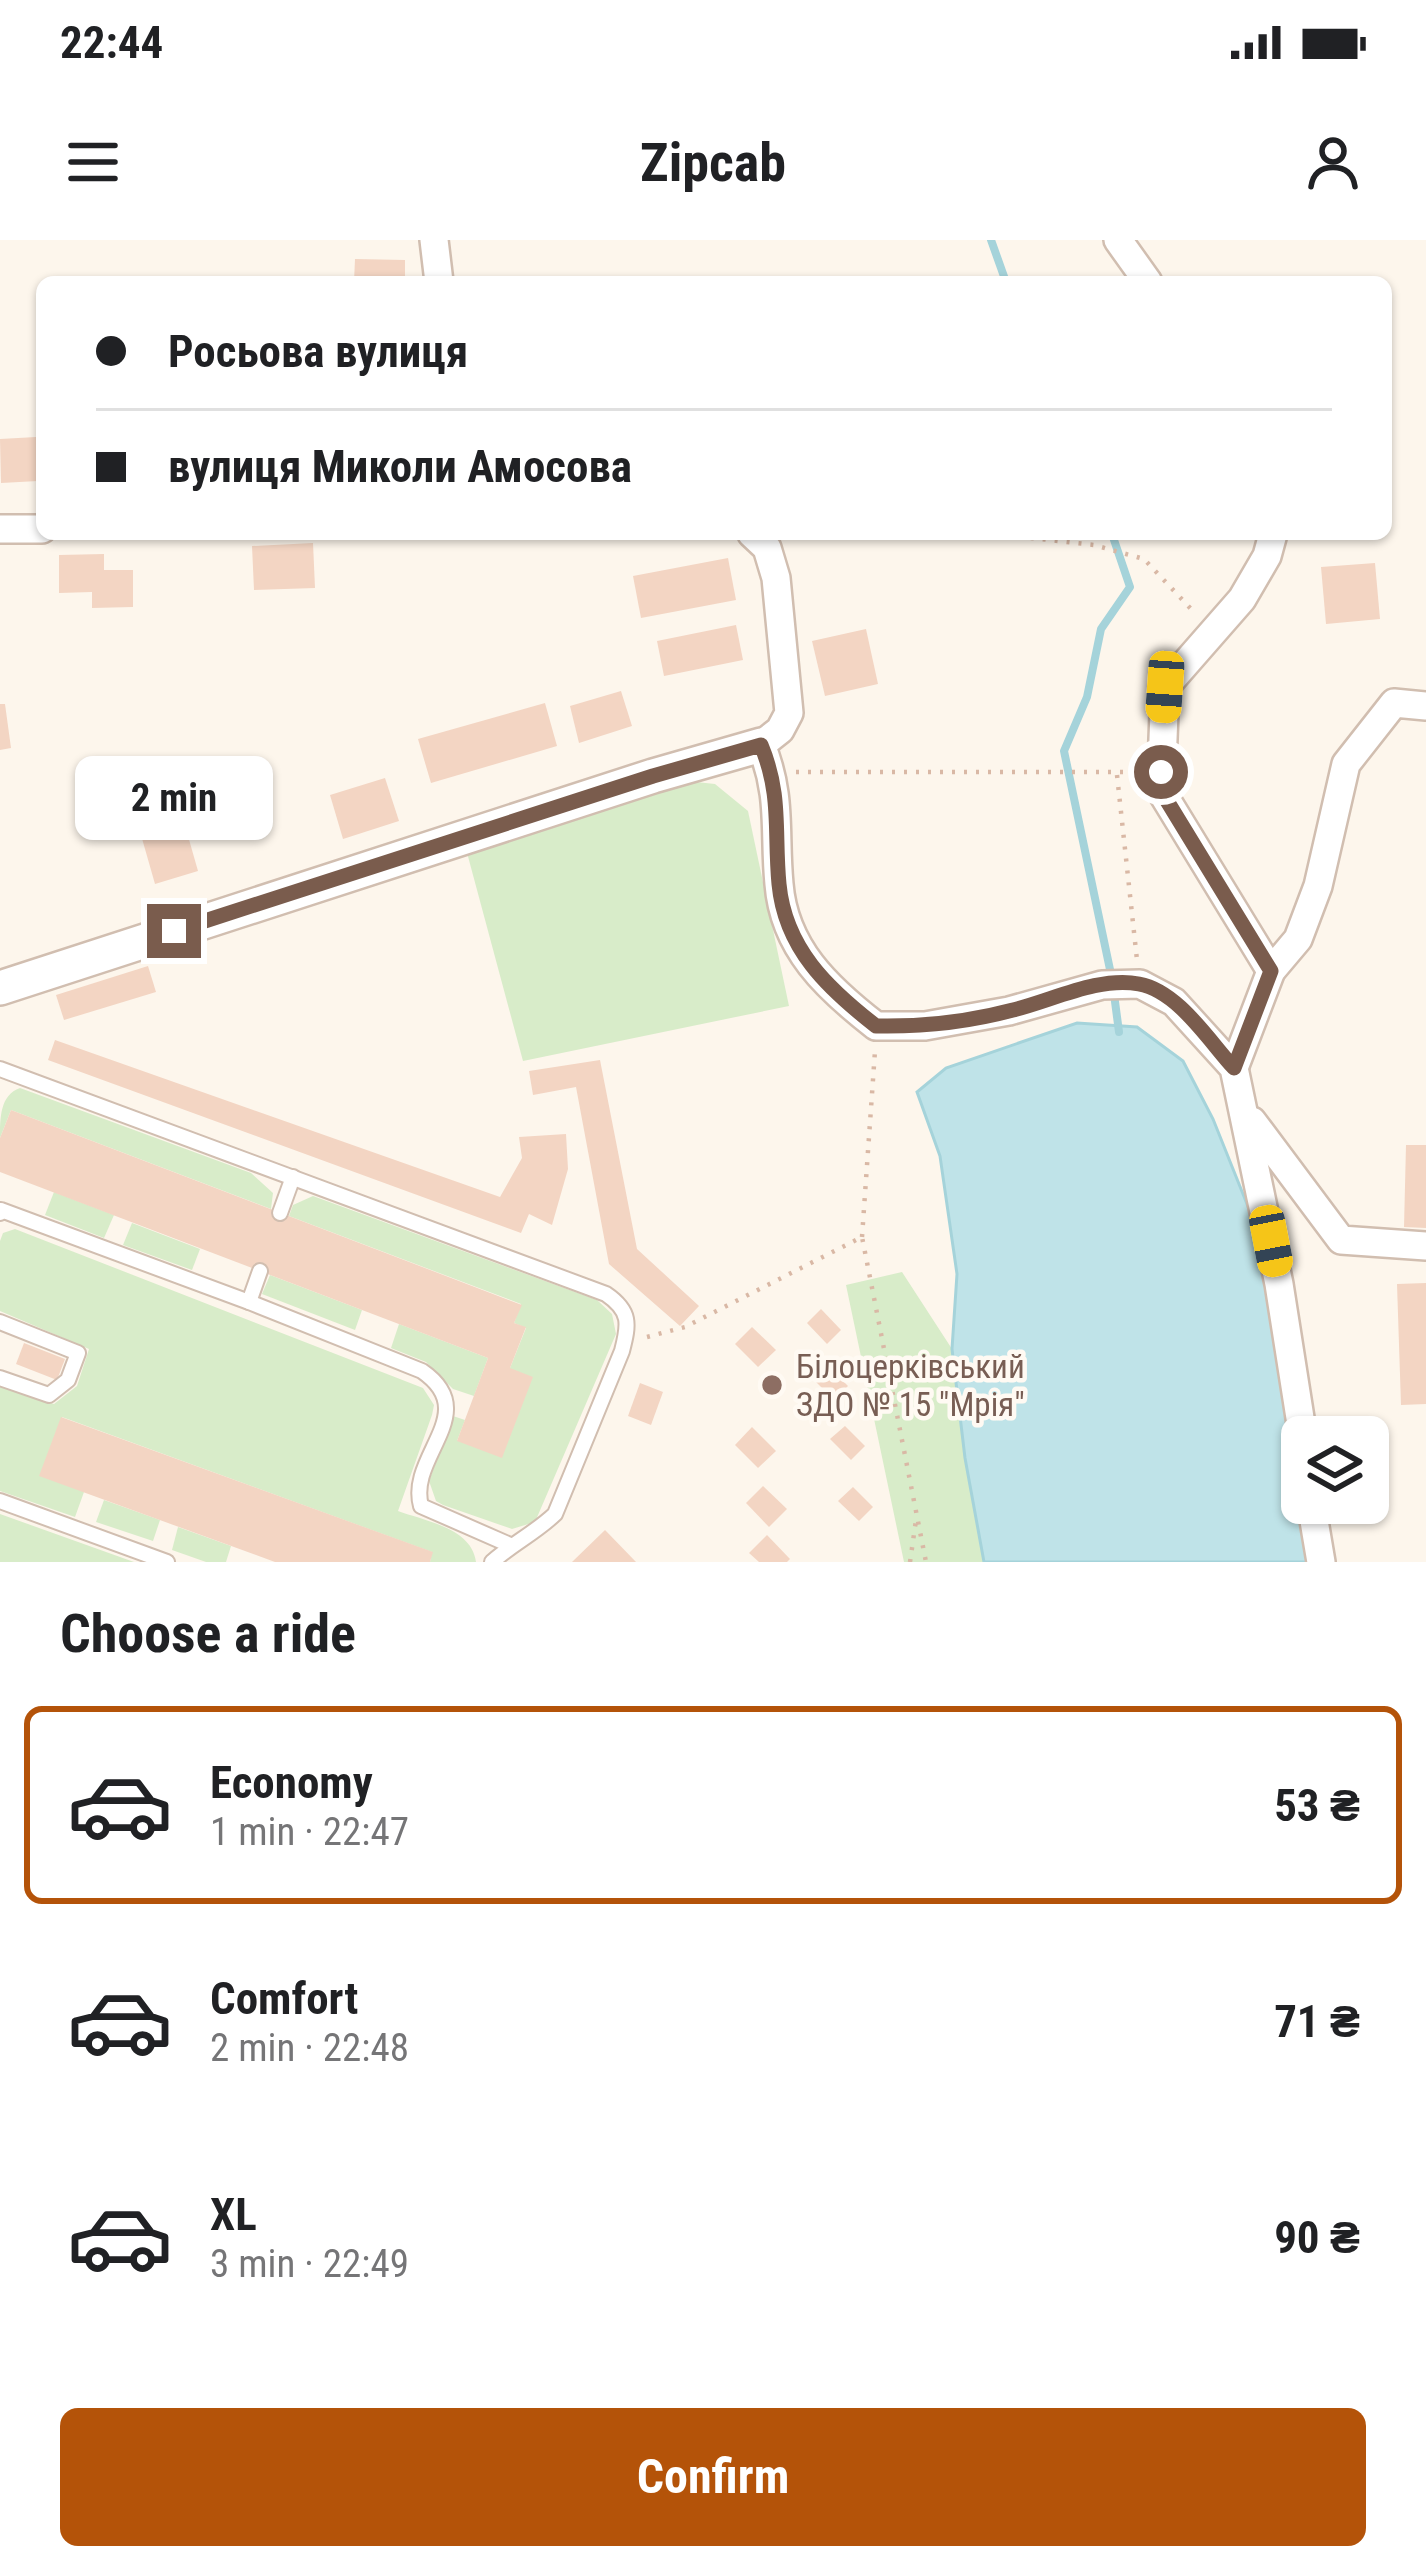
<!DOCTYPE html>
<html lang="en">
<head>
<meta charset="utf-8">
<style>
  body { margin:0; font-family:"Roboto Condensed",sans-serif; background:#f2f2f2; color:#202124; height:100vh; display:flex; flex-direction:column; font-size:45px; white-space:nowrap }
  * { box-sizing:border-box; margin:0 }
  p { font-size:39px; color:#757577 }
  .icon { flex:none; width:66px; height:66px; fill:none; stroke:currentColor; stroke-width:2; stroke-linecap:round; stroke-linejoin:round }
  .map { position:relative; height:1322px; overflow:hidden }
  .drawer { display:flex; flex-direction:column; background:#fff; flex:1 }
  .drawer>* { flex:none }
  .top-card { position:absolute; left:36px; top:36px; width:1356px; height:264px; border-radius:18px; box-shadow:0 3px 9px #0004; display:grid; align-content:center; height:264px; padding:0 60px; background:#fff }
  .tools { position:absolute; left:1281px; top:1176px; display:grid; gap:24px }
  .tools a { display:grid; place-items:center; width:108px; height:108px; border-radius:18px; background:#fff; box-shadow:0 3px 9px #0004; font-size:60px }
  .end { position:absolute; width:54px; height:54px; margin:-27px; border:15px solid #7a5c4d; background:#fff; box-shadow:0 0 0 6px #fff }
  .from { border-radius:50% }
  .bubble { position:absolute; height:84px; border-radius:18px; background:#fff; box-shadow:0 3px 9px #0004; font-size:39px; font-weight:700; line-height:84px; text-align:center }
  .car { position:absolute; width:36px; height:72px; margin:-36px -18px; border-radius:15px; box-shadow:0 0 9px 3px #0007; background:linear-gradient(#f5c518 24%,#345 0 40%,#f5c518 0 76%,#345 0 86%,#f5c518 0) }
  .top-card b { display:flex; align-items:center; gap:42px; height:114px; font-size:45px }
  .top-card b+b { border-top:3px solid #e0e0e0 }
  .top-card i { width:30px; height:30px; background:#202124 }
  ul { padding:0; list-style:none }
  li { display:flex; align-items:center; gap:36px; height:198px; margin:0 24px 18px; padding:0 36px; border:6px solid transparent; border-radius:18px }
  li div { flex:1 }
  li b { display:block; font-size:45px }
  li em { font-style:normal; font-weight:700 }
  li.current { border-color:#b45309 }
  li>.icon { width:108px; height:108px; stroke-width:1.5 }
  h2 { padding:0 60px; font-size:54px; line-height:144px }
  .primary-button { display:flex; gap:24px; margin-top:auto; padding:24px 60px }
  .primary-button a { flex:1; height:138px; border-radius:18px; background:#b45309; color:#fff; font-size:48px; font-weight:700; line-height:138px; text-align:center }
  .status { display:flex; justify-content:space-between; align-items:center; height:84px; padding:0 60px; background:#fff; direction:ltr }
  .status svg { height:33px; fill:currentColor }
  header { display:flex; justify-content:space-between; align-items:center; height:156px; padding:0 60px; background:#fff; font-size:54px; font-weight:700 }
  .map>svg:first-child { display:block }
</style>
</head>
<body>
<div class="status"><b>22:44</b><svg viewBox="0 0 49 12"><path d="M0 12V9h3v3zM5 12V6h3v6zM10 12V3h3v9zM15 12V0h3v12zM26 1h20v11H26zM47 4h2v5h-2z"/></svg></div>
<header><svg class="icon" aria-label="menu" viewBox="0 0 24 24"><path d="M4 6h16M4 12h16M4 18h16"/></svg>Zipcab<svg class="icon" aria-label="person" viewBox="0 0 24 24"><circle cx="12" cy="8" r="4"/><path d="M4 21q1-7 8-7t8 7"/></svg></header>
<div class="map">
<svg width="1426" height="1322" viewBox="0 0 1426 1322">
  <rect width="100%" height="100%" fill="#fdf6ec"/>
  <g fill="#d8ecc9">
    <path d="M687,541L715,544L748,571L789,766L523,821L466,609Z"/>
    <path d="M20,848L251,933L273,953L271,969L11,870L0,898C0,878 0,855 20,848Z"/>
    <path d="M54,952L114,975L104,998L45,975Z"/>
    <path d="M313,956L597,1060L612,1074L616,1094L535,1282L512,1289L443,1265L436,1261L429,1241L453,1176L465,1180L457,1201L510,1128L526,1088L514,1083L521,1064L289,976L293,965Z"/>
    <path d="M132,983L200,1009L192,1030L123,1005Z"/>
    <path d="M15,989L423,1148L434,1165L432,1175L398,1271C425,1281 472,1288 476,1322H430L432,1312L62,1177L84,1252L75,1277L0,1251V1146L54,1164L77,1146L89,1109L0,1071V1001L3,993Z"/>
    <path d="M902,1032L952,1109L965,1218L984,1322H904L846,1045Z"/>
    <path d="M270,1035L362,1070L355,1090L262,1054Z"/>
    <path d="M399,1084L488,1118L474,1156L453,1149L426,1122L391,1108Z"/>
    <path d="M104,1260L160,1280L153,1301L96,1282Z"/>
    <path d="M0,1274L134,1322H0Z"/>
    <path d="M178,1287L231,1306L226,1322H206L172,1310Z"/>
  </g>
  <path fill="#bfe3e8" stroke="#a5d3da" stroke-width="3" d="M1077,783L1137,787L1183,821L1213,879L1279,1044L1302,1204V1263L1311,1322H984L965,1218L952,1109L957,1034L940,916L917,852L946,828Z"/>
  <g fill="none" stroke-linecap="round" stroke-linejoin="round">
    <g stroke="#a5d3da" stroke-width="8">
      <path d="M991,0L1006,42"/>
      <path d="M1112,739L1064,511L1087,457L1101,389L1130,347L1112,294"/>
      <path d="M1114,754L1119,792"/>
    </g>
  </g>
  <g fill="#f3d5c3">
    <path d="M355,19L405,20V42H354Z"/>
    <path d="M36,197L38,241L1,243L0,199Z"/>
    <path d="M313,303L315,348L254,350L252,306Z"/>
    <path d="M104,314V330H133V367L92,368V352L59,353V315Z"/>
    <path d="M728,318L736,360L641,378L633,336Z"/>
    <path d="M1375,323L1380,379L1326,384L1321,327Z"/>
    <path d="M736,385L743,420L664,436L657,401Z"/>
    <path d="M866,389L878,444L825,456L812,401Z"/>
    <path d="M621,451L632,486L579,503L570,466Z"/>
    <path d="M545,463L557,506L431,543L418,499Z"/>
    <path d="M0,464H5L11,508L0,510Z"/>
    <path d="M385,538L399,581L343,599L330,555Z"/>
    <path d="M182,575L198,631L155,644L139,588Z"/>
    <path d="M148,726L156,752L64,780L56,755Z"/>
    <path d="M55,800L500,957L522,918L519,897L566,894L568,929L552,985L529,974L521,993L48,820Z"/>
    <path d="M600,820L637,1009L699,1066L680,1086L609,1024L576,847L533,855L529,831Z"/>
    <path d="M11,870L522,1065L514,1083L526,1087L510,1128L533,1137L502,1218L457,1201L488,1118L0,932V898Z"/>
    <path d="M1406,905H1426V988L1404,987Z"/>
    <path d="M1426,1043V1164L1401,1165L1397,1044Z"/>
    <path d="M821,1069L841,1090L827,1104L807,1083Z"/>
    <path d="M752,1087L776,1110L758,1127L735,1104Z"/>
    <path d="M24,1103L65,1119L57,1140L16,1124Z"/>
    <path d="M828,1126L848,1146L834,1160L814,1140Z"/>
    <path d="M640,1143L663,1152L651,1185L628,1176Z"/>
    <path d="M61,1177L433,1312L430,1322H275L39,1236Z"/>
    <path d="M845,1186L865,1206L851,1220L830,1199Z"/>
    <path d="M752,1187L776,1211L758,1228L735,1205Z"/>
    <path d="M763,1246L787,1269L769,1287L746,1263Z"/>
    <path d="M853,1247L873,1267L859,1281L838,1261Z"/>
    <path d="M605,1290L636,1322H572Z"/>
    <path d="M767,1295L790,1319L787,1322H759L749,1313Z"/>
  </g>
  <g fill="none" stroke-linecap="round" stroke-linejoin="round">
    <defs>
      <g id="service">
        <path d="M0,829L606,1054C631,1071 629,1084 622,1111L555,1274C535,1293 512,1304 492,1322"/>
        <path d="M0,973L1,970L249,1062L422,1131C483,1173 407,1216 421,1266L510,1305"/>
        <path d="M280,973L293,937"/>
        <path d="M249,1062L260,1031"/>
        <path d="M0,1082L78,1113L68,1140L49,1155L0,1138"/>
        <path d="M0,1261L167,1322"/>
      </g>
      <g id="minor">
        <path d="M434,0L439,42"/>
        <path d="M1118,0L1148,42"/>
        <path d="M0,289H42"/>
        <path d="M752,294L767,308L776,338L789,473L780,490L761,505C782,556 774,592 779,644C784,708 827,748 876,786H925L1009,771L1102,745L1140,744L1174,762L1234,828L1279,1044L1303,1197"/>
        <path d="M1271,731L1161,551L1165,447L1242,359L1267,316L1273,294"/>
        <path d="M1234,828L1271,731L1298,699L1318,646L1346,524L1394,463L1426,466"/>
        <path d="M1252,881L1341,1000L1426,1006"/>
        <path d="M1311,1263L1321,1322"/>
      </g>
      <path id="tertiary" d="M0,748L653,536L761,505"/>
    </defs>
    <use href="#service" stroke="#d1beb0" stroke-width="18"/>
    <use href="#minor" stroke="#d1beb0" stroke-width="32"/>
    <use href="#tertiary" stroke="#d1beb0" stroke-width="38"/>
    <g stroke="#d9b8a5" stroke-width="4.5" stroke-dasharray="3 9" stroke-linecap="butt">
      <path d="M995,294L1094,305L1144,319L1193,371"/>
      <path d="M796,532H1132"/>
      <path d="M1117,535L1137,720"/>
      <path d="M862,997L875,811"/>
      <path d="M647,1097L685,1087L862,997L926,1322"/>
      <path d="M910,1322L916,1280"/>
    </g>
    <use href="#service" stroke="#fff" stroke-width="14"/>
    <use href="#minor" stroke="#fff" stroke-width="27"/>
    <use href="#tertiary" stroke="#fff" stroke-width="33"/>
  </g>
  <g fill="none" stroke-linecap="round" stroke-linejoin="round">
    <path stroke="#7a5c4d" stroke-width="15" d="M174,691L653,536L761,505C782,555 774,592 779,644C785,708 827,748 876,786C923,787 968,782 1013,770C1051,761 1099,736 1139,744C1178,751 1209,801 1234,828L1271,731L1161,551V532"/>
  </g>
  <circle fill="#8d6e63" stroke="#fffaf3" stroke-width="4.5" cx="772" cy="1145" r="12"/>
  <g text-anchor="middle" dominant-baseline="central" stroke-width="9" stroke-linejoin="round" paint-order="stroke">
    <g font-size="33" fill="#785e54" stroke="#fffaf3" text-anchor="start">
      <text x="796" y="1126">Білоцерківський<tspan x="796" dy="38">ЗДО № 15 "Мрія"</tspan></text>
    </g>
  </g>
</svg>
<div class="tools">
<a><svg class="icon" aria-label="layers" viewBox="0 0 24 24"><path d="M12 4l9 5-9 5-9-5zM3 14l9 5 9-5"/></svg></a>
</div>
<i class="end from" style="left:1161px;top:532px"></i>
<i class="end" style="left:174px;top:691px"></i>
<div class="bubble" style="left:75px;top:516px;width:198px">2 min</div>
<i class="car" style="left:1165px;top:447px;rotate:184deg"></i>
<i class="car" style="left:1271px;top:1001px;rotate:169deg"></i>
<div class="top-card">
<b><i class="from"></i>Росьова вулиця</b>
<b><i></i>вулиця Миколи Амосова</b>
</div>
</div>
<section class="drawer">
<h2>Choose a ride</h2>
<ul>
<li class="current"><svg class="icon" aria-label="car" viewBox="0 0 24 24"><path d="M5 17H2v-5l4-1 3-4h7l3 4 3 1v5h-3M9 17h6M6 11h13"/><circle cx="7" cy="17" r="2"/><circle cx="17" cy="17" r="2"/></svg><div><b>Economy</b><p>1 min · 22:47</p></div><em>53 ₴</em></li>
<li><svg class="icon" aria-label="car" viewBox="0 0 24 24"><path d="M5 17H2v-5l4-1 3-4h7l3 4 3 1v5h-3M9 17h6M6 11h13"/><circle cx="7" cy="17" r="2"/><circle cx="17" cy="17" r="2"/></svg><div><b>Comfort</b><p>2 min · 22:48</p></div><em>71 ₴</em></li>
<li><svg class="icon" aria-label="car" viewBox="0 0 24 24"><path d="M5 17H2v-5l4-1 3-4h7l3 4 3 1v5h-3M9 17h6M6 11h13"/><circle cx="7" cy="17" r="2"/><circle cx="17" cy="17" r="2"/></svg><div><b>XL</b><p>3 min · 22:49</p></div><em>90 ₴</em></li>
</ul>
<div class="primary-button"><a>Confirm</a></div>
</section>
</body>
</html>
